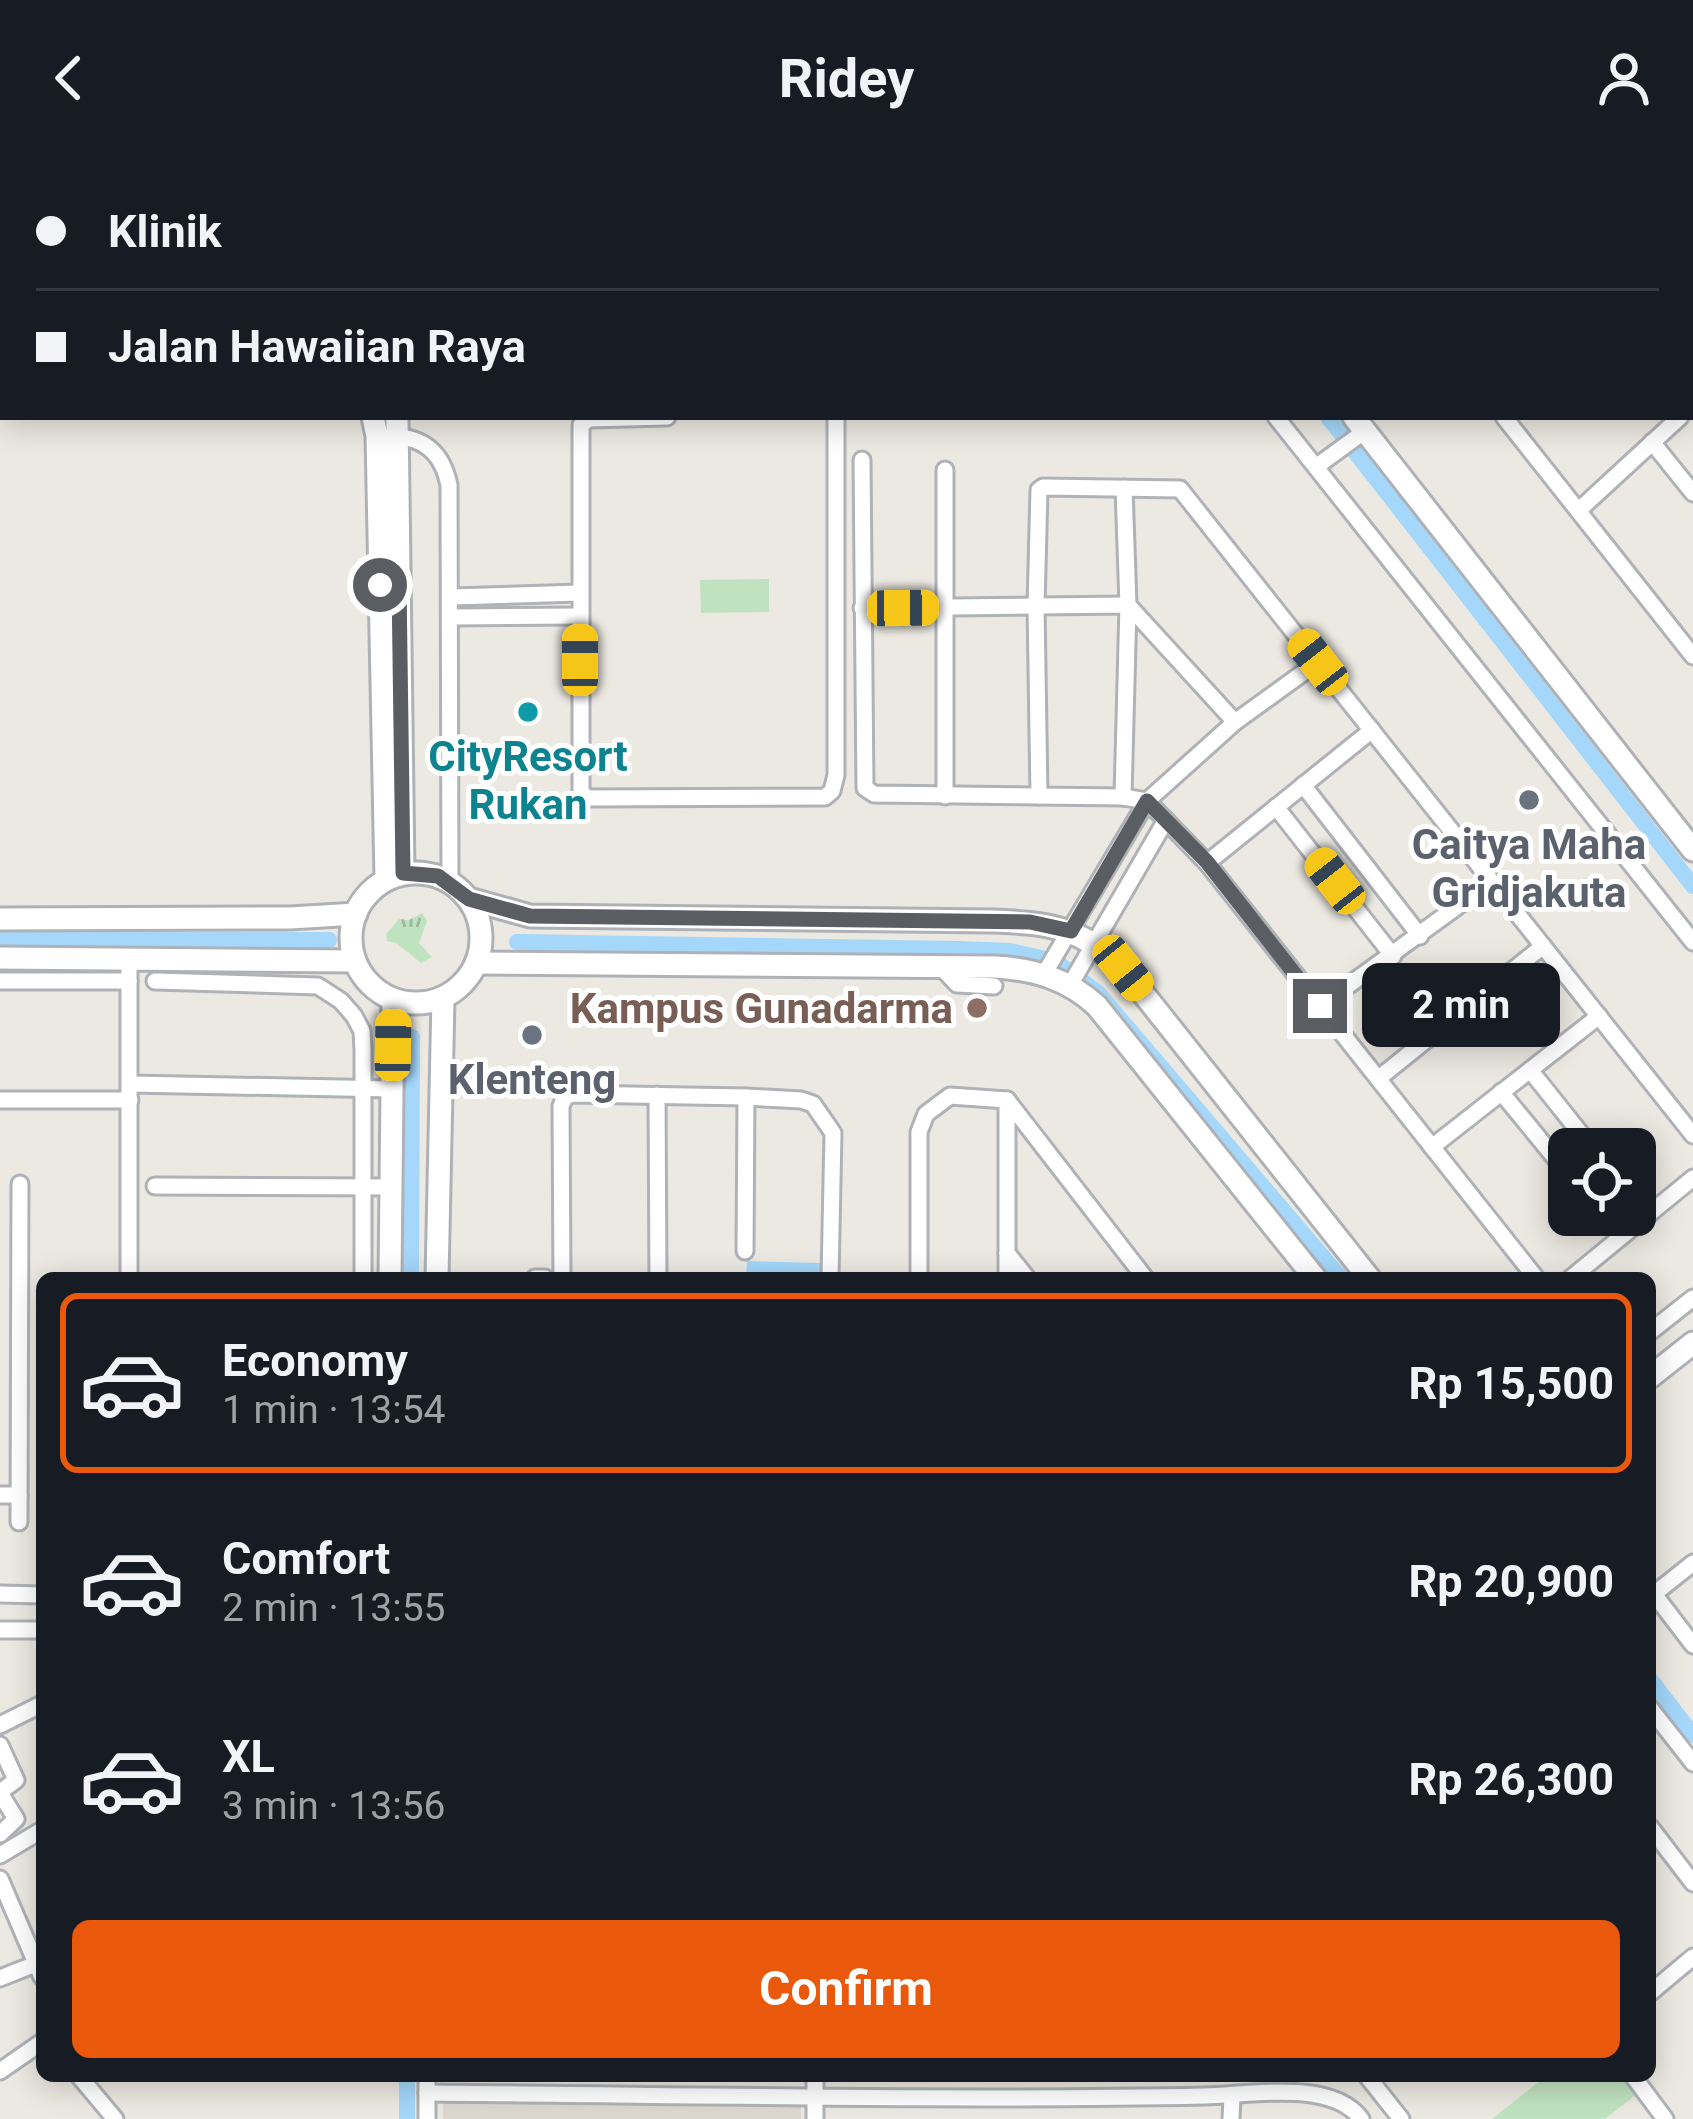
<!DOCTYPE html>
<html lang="en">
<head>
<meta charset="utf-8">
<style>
  body { margin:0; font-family:Roboto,sans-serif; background:#20242c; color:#f1f3f6; height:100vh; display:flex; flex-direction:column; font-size:45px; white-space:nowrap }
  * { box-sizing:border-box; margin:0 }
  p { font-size:39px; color:#9ea1a6 }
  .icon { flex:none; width:66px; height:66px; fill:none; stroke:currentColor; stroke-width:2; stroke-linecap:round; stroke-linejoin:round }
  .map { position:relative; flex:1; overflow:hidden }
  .side { position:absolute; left:36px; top:1116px; width:1620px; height:810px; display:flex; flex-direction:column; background:#171b24; border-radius:18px; box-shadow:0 6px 30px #0003 }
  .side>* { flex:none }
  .top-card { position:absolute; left:0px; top:0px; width:1695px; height:264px; box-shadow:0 6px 30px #0003; display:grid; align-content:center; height:264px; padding:0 36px; background:#171b24 }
  .buttons { position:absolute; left:1548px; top:972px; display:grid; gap:24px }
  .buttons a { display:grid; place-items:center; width:108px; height:108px; border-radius:18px; background:#171b24; box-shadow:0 6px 30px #0003; font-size:60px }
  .end { position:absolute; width:54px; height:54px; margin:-27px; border:15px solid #5a5e62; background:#fff; box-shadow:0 0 0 6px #fff }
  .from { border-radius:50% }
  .bubble { position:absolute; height:84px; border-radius:18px; background:#171b24; box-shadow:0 6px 30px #0003; font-size:39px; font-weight:700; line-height:84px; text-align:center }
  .car { position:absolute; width:36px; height:72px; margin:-36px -18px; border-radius:15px; box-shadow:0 0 9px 3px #0007; background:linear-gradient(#f5c518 24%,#345 0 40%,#f5c518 0 76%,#345 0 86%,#f5c518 0) }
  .top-card b { display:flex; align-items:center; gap:42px; height:114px; font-size:45px }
  .top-card b+b { border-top:3px solid #363941 }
  .top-card i { width:30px; height:30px; background:#f1f3f6 }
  ul { padding:21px 0 0; list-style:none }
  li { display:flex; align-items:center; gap:36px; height:180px; margin:0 24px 18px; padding:0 12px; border:6px solid transparent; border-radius:18px }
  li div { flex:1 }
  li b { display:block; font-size:45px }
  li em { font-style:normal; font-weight:700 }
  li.active { border-color:#ea580c }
  li>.icon { width:108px; height:108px; stroke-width:1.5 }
  .cta { display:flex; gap:24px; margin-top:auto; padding:24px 36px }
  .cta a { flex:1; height:138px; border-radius:18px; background:#ea580c; color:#fff; font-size:48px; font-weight:700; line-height:138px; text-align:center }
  header { display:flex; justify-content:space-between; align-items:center; height:156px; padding:0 36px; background:#171b24; font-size:54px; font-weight:700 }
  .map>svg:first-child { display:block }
</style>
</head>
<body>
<header><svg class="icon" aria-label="back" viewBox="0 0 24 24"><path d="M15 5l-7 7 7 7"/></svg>Ridey<svg class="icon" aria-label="person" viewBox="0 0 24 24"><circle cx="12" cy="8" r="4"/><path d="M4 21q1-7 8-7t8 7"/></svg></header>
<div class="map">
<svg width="1693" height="1963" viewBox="0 0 1693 1963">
  <defs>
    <pattern id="grass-tufts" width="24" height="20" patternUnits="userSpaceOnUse" patternTransform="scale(3)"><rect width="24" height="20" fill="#c0e3bf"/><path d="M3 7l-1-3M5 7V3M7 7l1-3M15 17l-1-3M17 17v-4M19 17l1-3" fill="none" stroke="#9fbb9f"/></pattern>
  </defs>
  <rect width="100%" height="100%" fill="#ece9e2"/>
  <path fill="#fcf2d7" d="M425,1920H845L844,1923L425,1925Z"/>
  <path fill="#dcd8d0" d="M443,1947L801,1951V1963H443Z"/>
  <path fill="url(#grass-tufts)" d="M422,757L427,765L419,787L432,801L421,807L396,787L387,785L386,778L399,763L409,764Z"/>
  <g fill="#c0e3bf">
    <path d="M769,423V456L701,457L700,424Z"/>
    <path d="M1546,1920H1622L1637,1938L1605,1963H1492Z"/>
  </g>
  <path fill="#a4d7fa" d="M747,1105L820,1107V1122H746Z"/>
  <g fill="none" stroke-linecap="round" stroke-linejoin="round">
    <g stroke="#a4d7fa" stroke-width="16">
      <path d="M0,13H3"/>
      <path d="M1328,261L1693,730"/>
      <path d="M0,784H329"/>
      <path d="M517,786L959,793L1010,795L1055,805L1098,837L1341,1122"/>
      <path d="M411,1122L412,881"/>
      <path d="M1650,1523L1693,1579"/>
      <path d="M407,1963V1920"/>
    </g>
    <defs>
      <g id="street">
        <path d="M1692,250H1693"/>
        <path d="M667,261L589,263L581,269V637L589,642L825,641L832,635L836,619V261"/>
        <path d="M1276,261L1693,786"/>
        <path d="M1504,261L1693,500"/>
        <path d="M390,280C424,281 442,296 449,329L450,726"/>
        <path d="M1652,286L1693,337"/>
        <path d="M862,304L865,632L874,638L1123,641L1147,645L1207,707L1536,1122"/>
        <path d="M1317,310L1365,275"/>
        <path d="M1579,354L1680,261"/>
        <path d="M452,441L580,437"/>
        <path d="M862,452L1128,449L1235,566"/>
        <path d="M452,461L580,460"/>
        <path d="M1303,629L1420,780"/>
        <path d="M945,640V314"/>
        <path d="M1039,640L1036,450L1039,334L1043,331L1180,333L1693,979"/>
        <path d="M1123,641L1128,449L1124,332"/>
        <path d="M1276,651L1393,800"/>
        <path d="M1207,707L1372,574"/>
        <path d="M942,812L957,828L994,830"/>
        <path d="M1044,818L1147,645L1235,566L1318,506"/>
        <path d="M0,825H129"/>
        <path d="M155,825L318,830L341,845L354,860L362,875L363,894V1122"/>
        <path d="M1070,829L1166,664"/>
        <path d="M1320,850L1491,726"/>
        <path d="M1530,914L1593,993"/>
        <path d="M1379,922L1543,790"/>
        <path d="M130,928L392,933"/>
        <path d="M1501,936L1569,1019"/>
        <path d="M657,939L658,1122"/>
        <path d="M0,944H130"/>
        <path d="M1007,944L1145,1122"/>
        <path d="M1432,991L1599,860"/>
        <path d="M155,1030L391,1031"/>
        <path d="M1602,1059L1620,1081"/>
        <path d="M745,1095L746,941"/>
        <path d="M1007,1097L1027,1122"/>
        <path d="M129,1122V803"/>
        <path d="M535,1122H545"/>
        <path d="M562,1122L561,950L565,941L572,938L746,941L801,944L813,948L833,977L830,1122"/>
        <path d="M919,1122V976L926,958L950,940L1007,944"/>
        <path d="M1007,1122V944"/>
        <path d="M1571,1122L1693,1022"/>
        <path d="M1650,1176L1693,1142"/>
        <path d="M0,1339H19"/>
        <path d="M19,1366L20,1028"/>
        <path d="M1693,1407L1654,1438L1693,1489"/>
        <path d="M0,1438L42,1439"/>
        <path d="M0,1474H42"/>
        <path d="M1650,1552L1693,1607"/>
        <path d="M0,1569L42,1548"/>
        <path d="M0,1589L16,1624L0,1636"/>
        <path d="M0,1637L16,1663L0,1678"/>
        <path d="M1650,1671L1693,1727"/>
        <path d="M0,1699L42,1674"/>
        <path d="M0,1723L42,1821"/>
        <path d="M0,1822L38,1807"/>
        <path d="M1650,1837L1693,1801"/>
        <path d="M0,1915L42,1886"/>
        <path d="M79,1920L115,1963"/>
        <path d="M427,1920V1963"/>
        <path d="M815,1920V1963"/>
        <path d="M1367,1920L1401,1963"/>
        <path d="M1633,1920L1665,1963"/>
        <path d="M427,1937C686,1939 946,1945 1205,1940C1250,1939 1332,1923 1361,1963"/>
        <path d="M1231,1963L1232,1940"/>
      </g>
      <g id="secondary">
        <path d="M1228,3L1231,0"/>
        <path d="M373,261L377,280L386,723"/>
        <path d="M397,261L403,717"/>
        <path d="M1354,261L1693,694"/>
        <circle cx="416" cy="782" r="65"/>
        <path d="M469,743L530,760L992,765C1048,767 1081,771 1123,812L1369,1122"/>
        <path d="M0,763L290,762L356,758"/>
        <path d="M0,802L355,805"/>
        <path d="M476,807L995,811C1034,813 1068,823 1097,850L1315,1122"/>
        <path d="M390,1122L393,844"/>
        <path d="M437,1122L443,842"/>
        <path d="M1650,1221L1693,1187"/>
      </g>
      <g id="primary">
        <path d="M937,0L967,3"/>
        <path d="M1109,0L1186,3"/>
        <path d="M1258,3L1321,0"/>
        <path d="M1485,3L1494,0"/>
        <path d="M1692,96H1693"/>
        <path d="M0,115H3"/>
      </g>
      <g id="highway">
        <path d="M1692,28H1693"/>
        <path d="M0,44H3"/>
        <path d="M1692,54H1693"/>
        <path d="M0,73H3"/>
      </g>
    </defs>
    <use href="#street" stroke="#afb2b6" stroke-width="21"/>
    <use href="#secondary" stroke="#aeb2b6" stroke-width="27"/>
    <use href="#primary" stroke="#e9be5d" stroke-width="30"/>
    <use href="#highway" stroke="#e1980c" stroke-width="33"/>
    <use href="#street" stroke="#fff" stroke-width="15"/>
    <use href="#secondary" stroke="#fff" stroke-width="21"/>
    <use href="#primary" stroke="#faeba8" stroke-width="24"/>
    <use href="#highway" stroke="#f7d98e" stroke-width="27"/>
  </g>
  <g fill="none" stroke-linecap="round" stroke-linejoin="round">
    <path stroke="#5a5e62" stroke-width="15" d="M380,429L399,428L403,717L438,720L469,743L530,760L1030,766L1071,775L1147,645L1207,706L1320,850"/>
  </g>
  <circle fill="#0f9aa8" stroke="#fff" stroke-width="4.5" cx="528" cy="556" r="12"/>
  <g fill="#6b7280" stroke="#fff" stroke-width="4.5">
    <circle cx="1529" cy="644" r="12"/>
    <circle cx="532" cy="879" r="12"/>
  </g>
  <circle fill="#8d6e63" stroke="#fff" stroke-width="4.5" cx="977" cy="852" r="12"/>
  <g text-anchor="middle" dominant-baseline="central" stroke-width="10" stroke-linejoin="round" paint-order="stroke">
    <g font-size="42" font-weight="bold" fill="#0d838f" stroke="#fff">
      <text x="528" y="600">CityResort<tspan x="528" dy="48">Rukan</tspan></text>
    </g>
    <g font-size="42" font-weight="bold" fill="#5b616d" stroke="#fff">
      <text x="1529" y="688">Caitya Maha<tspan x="1529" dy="48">Gridjakuta</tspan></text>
      <text x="532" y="923">Klenteng</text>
    </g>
    <g font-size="42" font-weight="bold" fill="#785e54" stroke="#fff" text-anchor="end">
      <text x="953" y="852">Kampus Gunadarma</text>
    </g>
  </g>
</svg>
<div class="buttons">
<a><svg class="icon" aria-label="locate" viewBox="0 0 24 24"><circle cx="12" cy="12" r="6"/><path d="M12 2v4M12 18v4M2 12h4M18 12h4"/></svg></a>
</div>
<i class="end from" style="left:380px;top:429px"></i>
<i class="end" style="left:1320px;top:850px"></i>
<div class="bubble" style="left:1362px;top:807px;width:198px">2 min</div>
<i class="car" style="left:903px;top:452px;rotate:89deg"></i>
<i class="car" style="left:580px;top:504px;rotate:0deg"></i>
<i class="car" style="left:1318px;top:506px;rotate:322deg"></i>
<i class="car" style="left:1335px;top:725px;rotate:322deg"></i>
<i class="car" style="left:1123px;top:812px;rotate:141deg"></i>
<i class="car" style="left:393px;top:889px;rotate:1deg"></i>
<div class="top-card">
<b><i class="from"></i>Klinik</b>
<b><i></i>Jalan Hawaiian Raya</b>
</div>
<section class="side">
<ul>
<li class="active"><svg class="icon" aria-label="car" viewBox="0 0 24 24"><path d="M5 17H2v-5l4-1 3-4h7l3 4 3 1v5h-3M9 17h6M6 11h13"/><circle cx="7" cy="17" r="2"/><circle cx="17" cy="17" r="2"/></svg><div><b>Economy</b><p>1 min · 13:54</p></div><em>Rp 15,500</em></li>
<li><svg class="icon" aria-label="car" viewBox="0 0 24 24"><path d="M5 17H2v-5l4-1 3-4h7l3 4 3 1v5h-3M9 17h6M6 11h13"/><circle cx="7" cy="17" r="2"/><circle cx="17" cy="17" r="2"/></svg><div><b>Comfort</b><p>2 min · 13:55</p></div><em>Rp 20,900</em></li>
<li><svg class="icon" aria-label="car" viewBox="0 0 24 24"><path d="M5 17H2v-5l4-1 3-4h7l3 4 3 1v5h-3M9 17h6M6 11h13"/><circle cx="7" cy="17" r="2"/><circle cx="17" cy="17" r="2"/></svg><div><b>XL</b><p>3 min · 13:56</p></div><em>Rp 26,300</em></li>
</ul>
<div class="cta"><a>Confirm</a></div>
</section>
</div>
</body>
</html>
